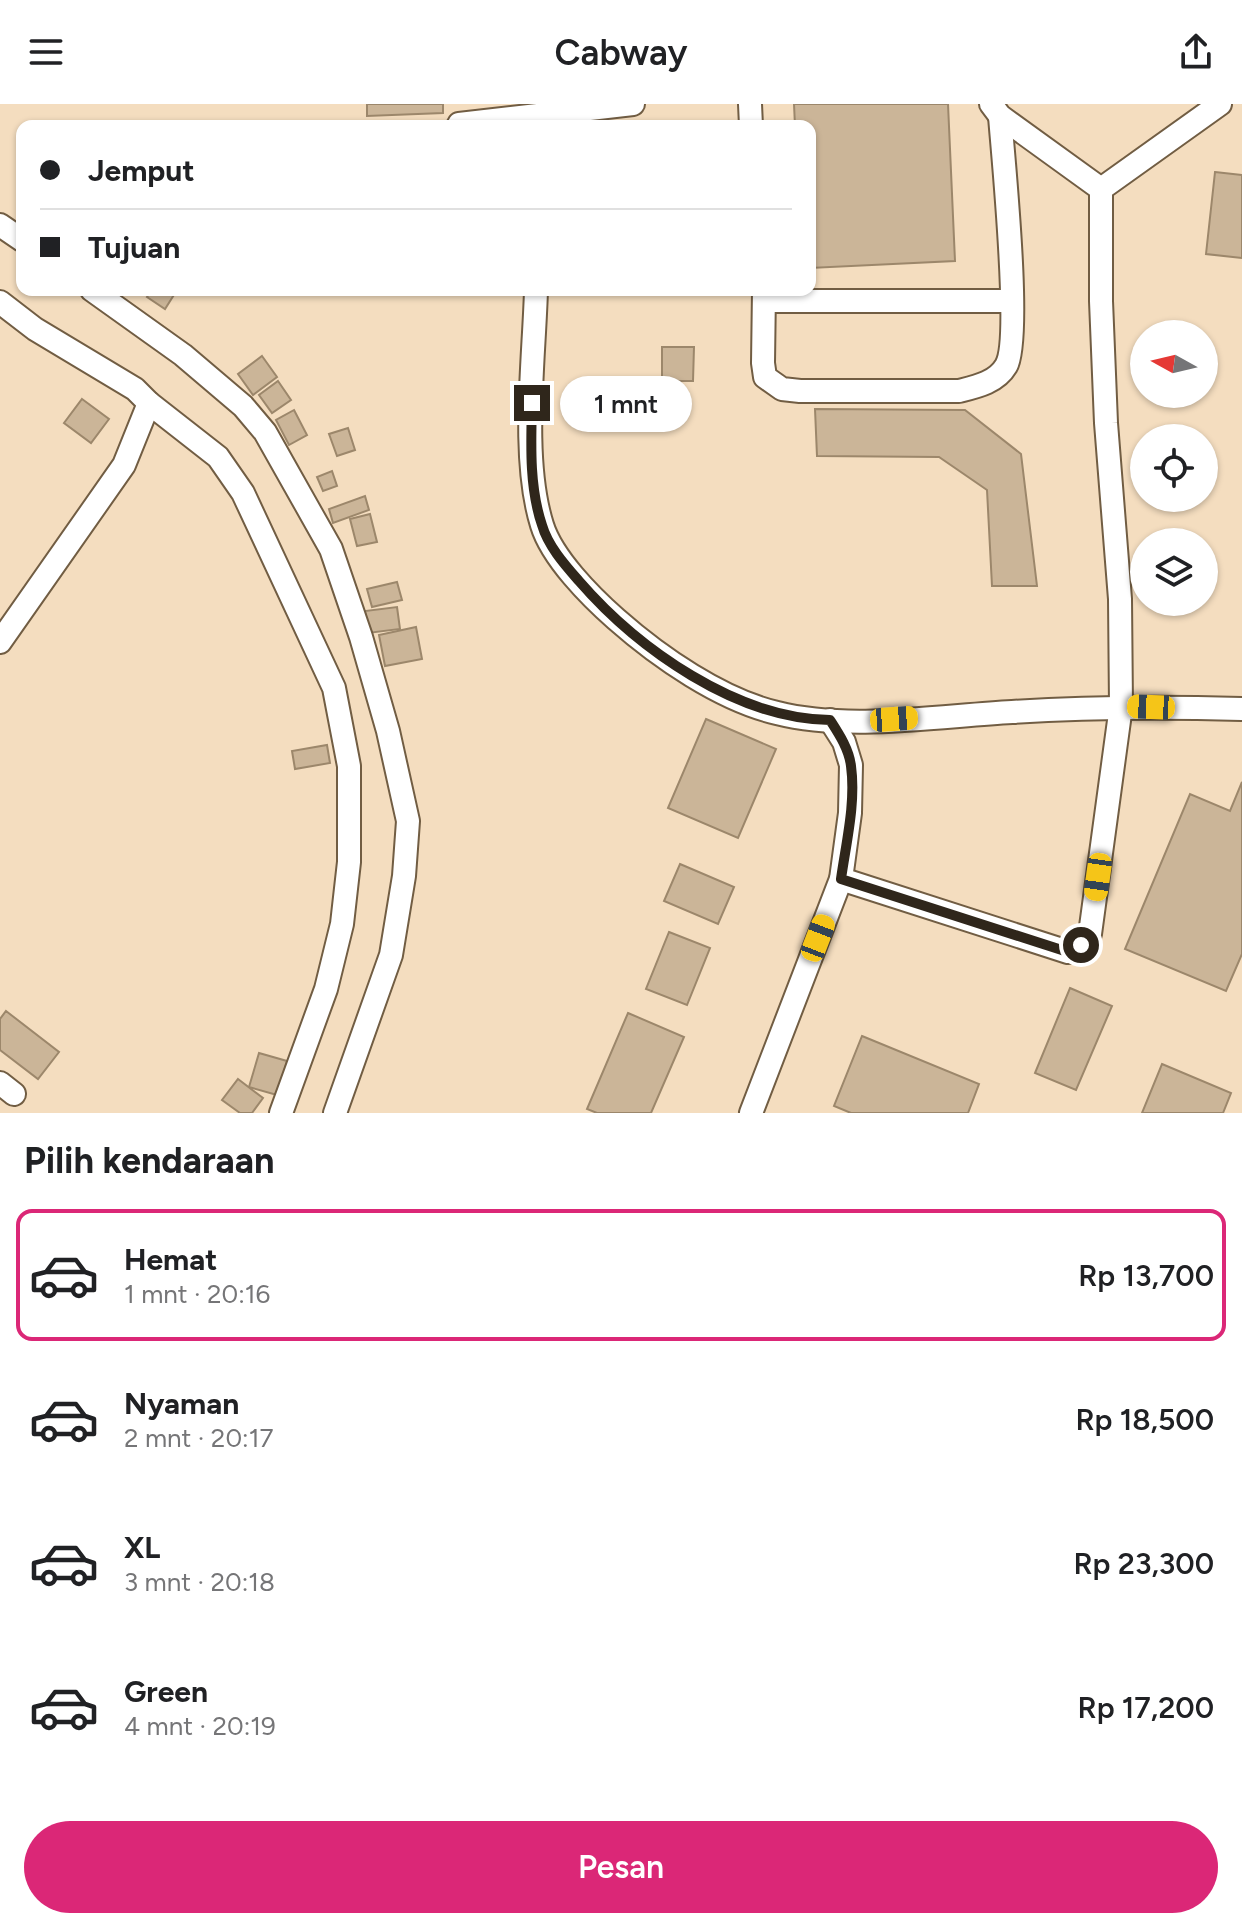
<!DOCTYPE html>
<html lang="id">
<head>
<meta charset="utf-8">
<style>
  body { margin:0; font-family:Figtree,sans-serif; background:#f2f2f2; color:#202124; height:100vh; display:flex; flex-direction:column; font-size:30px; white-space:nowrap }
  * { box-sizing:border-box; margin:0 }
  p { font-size:26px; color:#757577 }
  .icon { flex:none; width:44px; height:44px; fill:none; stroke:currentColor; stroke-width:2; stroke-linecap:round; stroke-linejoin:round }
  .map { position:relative; height:1009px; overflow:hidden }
  .sheet { display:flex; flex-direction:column; background:#fff; flex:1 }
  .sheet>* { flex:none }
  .banner { position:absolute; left:16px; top:16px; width:800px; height:176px; border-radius:16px; box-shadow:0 2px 6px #0004; display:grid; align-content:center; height:176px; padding:0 24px; background:#fff }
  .needle { width:52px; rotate:278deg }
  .buttons { position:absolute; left:1130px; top:216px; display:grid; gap:16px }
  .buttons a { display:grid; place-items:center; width:88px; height:88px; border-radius:50%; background:#fff; box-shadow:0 2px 6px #0004; font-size:40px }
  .end { position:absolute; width:36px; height:36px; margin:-18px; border:10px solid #2f261b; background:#fff; box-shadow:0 0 0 4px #fff }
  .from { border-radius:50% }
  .bubble { position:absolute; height:56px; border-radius:28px; background:#fff; box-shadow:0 2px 6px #0004; font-size:26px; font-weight:600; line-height:56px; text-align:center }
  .car { position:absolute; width:24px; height:48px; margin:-24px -12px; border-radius:10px; box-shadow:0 0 6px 2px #0007; background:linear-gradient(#f5c518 24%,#345 0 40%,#f5c518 0 76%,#345 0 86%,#f5c518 0) }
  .banner b { display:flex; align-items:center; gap:28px; height:76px; font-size:30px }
  .banner b+b { border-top:2px solid #e0e0e0 }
  .banner i { width:20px; height:20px; background:#202124 }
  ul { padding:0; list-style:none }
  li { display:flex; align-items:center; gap:24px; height:132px; margin:0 16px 12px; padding:0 8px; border:4px solid transparent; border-radius:16px }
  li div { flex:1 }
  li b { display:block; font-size:30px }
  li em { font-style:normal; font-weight:600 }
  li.on { border-color:#db2777 }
  li>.icon { width:72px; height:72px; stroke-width:1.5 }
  h2 { padding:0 24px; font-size:36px; line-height:96px }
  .action { display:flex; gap:16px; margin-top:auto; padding:16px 24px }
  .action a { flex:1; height:92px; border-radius:48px; background:#db2777; color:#fff; font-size:32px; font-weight:600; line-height:92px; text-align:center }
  header { display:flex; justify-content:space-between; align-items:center; height:104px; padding:0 24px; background:#fff; font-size:36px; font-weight:600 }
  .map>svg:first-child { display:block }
</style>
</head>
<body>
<header><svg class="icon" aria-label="menu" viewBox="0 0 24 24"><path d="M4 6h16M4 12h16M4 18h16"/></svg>Cabway<svg class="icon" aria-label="share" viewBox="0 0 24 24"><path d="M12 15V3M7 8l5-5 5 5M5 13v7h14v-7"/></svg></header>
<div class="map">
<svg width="1242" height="1009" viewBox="0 0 1242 1009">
  <rect width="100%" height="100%" fill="#f4ddbf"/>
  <g fill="#cbb598" stroke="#9c876b" stroke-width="2">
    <path d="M367,0H443V9L367,12Z"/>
    <path d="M794,0H948L955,157L810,164V22H795Z"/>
    <path d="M1215,68L1242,71V154L1206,150Z"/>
    <path d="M152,186H177L165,205L147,193Z"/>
    <path d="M662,243H694L693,277H662Z"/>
    <path d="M262,252L277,273L253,291L238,270Z"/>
    <path d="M278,277L291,296L272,309L259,291Z"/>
    <path d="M82,295L109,315L91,339L64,319Z"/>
    <path d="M815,305L965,306L1021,350L1037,482H992L987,386L939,353L817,352Z"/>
    <path d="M294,306L307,331L289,341L276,316Z"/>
    <path d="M348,324L355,346L337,352L329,330Z"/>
    <path d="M332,367L337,382L323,387L317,373Z"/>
    <path d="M365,392L369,406L333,419L329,405Z"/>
    <path d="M370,410L377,438L357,442L350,415Z"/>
    <path d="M397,478L402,496L372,503L367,485Z"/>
    <path d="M397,503L400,525L368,529L365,507Z"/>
    <path d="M416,523L422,555L385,562L379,531Z"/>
    <path d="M706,615L776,645L738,734L668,704Z"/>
    <path d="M327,641L330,659L295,665L292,647Z"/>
    <path d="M1242,678V850L1226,887L1125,845L1190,690L1230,707Z"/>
    <path d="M680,760L734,783L718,820L664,797Z"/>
    <path d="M669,828L710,844L687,901L646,885Z"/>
    <path d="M1070,884L1112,902L1076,986L1035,969Z"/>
    <path d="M6,907L59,948L38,975L0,946V915Z"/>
    <path d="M628,909L684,933L651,1009H597L587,1005Z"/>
    <path d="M862,932L979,980L968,1009H851L834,1002Z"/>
    <path d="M259,949L287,957L277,991L249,983Z"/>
    <path d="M1162,960L1231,989L1223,1009H1142Z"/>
    <path d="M238,975L263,994L252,1009H240L222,996Z"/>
  </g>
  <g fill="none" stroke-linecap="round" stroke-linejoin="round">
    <defs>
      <g id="minor">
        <path d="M750,0L751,22"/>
        <path d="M991,0L1000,12L1101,85L1220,0"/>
        <path d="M459,20L633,0"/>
        <path d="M0,121L22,136"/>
        <path d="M92,186L183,251L243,302L265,328L331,445L361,533L388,627L408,717L404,772L391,851L335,1009"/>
        <path d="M536,186C534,257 521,354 542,421C552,454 591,493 616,515C659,553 721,596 777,609C848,627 939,612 1012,608C1089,603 1165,603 1242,605"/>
        <path d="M764,186L763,259L765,273L782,285L800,287H959C975,283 996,279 1006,262C1022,236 1003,53 1000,12"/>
        <path d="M765,197H1012"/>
        <path d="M0,198L35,225L135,285L149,299L124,361L0,538"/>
        <path d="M149,299L218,353L243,389L334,584L349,662V758L342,820L326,885L281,1009"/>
        <path d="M841,775L1068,848L1081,841L1090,830L1121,602L1120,495L1106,319L1101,197V85"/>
        <path d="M0,979L14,990"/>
        <path d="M751,1009L841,775L850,709L851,661L844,638L830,616"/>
      </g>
    </defs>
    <use href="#minor" stroke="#715d43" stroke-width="26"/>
    <use href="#minor" stroke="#fff" stroke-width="22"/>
  </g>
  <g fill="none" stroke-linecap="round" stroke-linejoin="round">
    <path stroke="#2f261b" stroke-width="10" d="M532,299C531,339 529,383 542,421C548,442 565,461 579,477C638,545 737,615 830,616C839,630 849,645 851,662C856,699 846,739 841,775L1068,848L1081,841"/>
  </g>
</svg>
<div class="buttons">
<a><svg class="needle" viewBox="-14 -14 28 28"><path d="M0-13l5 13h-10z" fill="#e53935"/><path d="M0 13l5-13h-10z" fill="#757577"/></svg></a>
<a><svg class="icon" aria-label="locate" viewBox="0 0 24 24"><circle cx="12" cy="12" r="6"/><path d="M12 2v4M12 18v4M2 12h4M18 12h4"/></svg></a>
<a><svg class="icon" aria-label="layers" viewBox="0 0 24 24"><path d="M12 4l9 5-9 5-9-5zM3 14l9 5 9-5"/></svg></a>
</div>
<i class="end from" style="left:1081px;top:841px"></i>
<i class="end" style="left:532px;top:299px"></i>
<div class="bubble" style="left:560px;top:272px;width:132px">1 mnt</div>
<i class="car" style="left:1151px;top:603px;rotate:272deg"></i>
<i class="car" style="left:894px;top:615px;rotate:86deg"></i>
<i class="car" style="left:1098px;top:773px;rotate:188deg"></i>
<i class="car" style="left:818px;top:834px;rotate:21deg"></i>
<div class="banner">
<b><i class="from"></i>Jemput</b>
<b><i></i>Tujuan</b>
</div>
</div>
<section class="sheet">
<h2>Pilih kendaraan</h2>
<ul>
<li class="on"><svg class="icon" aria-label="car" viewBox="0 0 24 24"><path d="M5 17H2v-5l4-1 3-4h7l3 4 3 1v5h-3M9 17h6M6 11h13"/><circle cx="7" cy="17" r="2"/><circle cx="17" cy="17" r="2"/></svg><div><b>Hemat</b><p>1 mnt · 20:16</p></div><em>Rp 13,700</em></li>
<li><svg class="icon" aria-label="car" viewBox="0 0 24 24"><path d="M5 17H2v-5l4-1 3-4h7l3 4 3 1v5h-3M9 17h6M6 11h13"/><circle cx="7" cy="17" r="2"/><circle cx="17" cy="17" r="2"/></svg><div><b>Nyaman</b><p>2 mnt · 20:17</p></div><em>Rp 18,500</em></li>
<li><svg class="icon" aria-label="car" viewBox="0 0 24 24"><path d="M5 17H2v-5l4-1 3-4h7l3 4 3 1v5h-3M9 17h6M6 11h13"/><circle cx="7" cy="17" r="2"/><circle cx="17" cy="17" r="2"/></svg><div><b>XL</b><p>3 mnt · 20:18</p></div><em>Rp 23,300</em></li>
<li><svg class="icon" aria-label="car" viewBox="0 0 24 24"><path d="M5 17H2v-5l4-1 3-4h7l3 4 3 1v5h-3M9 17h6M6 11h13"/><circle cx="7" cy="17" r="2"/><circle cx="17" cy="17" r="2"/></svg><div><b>Green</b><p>4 mnt · 20:19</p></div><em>Rp 17,200</em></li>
</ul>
<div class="action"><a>Pesan</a></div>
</section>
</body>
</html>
